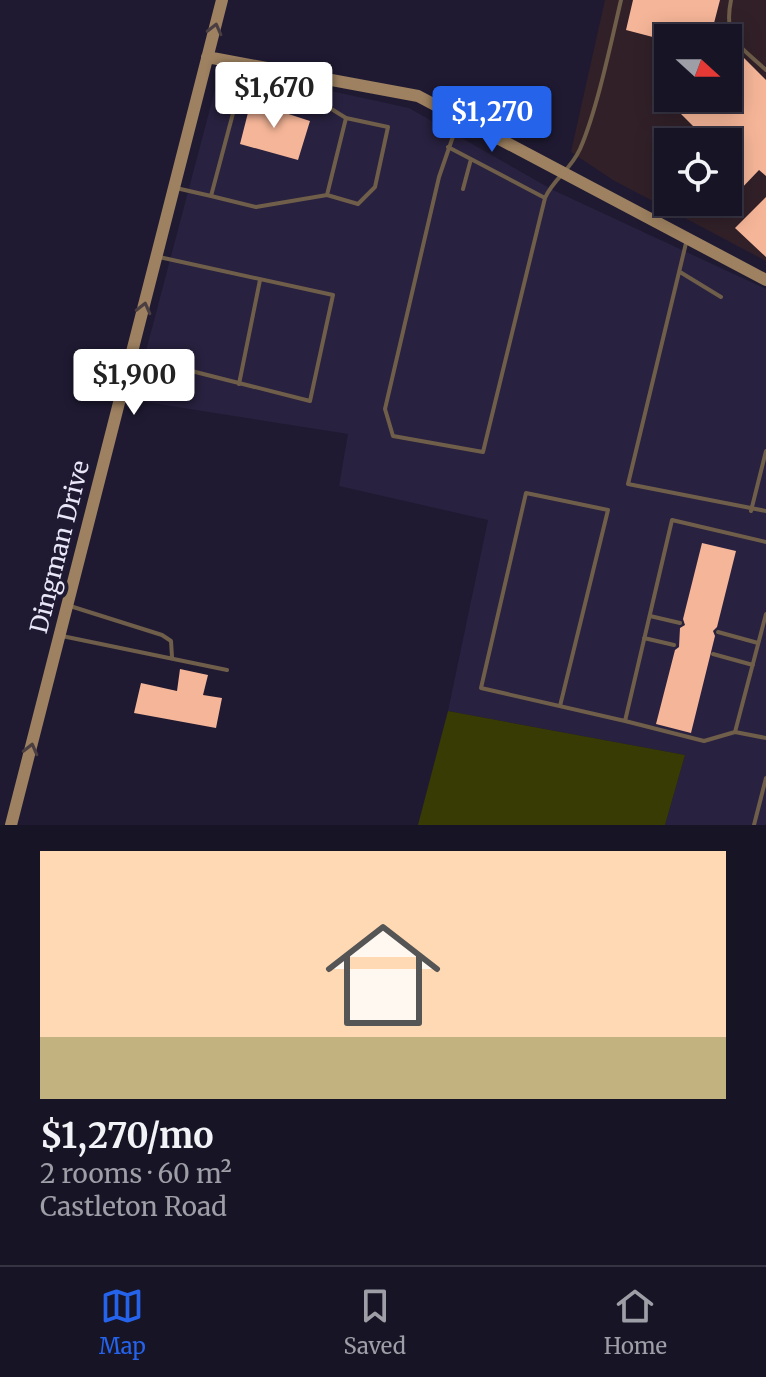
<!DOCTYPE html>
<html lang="en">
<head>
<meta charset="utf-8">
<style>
  body { margin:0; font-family:Merriweather,serif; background:#201d2e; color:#f1f3f6; height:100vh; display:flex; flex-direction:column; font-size:30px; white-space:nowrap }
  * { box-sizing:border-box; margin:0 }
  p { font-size:26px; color:#9e9ea7 }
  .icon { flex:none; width:44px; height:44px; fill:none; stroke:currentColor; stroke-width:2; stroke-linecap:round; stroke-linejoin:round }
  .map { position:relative; height:825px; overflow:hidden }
  .panel { display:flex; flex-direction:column; background:#171426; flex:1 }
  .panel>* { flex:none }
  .needle { width:52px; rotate:111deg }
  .tools { position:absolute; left:654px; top:24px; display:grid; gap:16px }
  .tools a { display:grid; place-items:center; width:88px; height:88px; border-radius:0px; background:#171426; box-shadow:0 4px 20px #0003,0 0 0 2px #363343; font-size:40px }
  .price { position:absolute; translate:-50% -68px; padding:0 18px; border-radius:8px; background:#fff; color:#222; font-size:26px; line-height:52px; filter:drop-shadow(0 2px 4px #0008) }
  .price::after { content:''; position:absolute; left:50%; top:48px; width:24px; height:18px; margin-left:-12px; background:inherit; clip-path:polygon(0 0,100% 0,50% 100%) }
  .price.selected { background:#2563eb; color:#fff }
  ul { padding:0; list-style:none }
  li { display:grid; align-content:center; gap:16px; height:424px; padding:0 40px }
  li+li { border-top:2px solid #363343 }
  li span { display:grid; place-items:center; height:248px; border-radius:0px; color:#555 }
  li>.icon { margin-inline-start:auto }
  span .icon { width:144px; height:144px; fill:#fffc; stroke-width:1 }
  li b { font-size:34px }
  .menu { display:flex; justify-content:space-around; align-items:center; height:112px; border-top:2px solid #363343; background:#171426; font-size:22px; color:#9e9ea7 }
  .menu a { display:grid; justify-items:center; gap:4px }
  .menu .selected { color:#2563eb }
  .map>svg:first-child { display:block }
  .commercial { fill:#312028; fill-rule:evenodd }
  .built { fill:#28213f }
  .green { fill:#383b04 }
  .building { fill:#f5b598 }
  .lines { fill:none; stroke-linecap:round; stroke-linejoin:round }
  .lane { stroke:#6f5e49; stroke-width:4 }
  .secondary { stroke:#9d8160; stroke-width:12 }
  .oneway { stroke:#4b3e42 }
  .labels { text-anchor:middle; stroke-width:8; stroke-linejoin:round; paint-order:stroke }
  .street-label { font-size:24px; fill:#e8e6f7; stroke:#1f1a32 }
</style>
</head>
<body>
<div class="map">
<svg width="766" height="825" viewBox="0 0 766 825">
  <rect width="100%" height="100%" fill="#1f1a32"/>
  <path class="commercial" d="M605,0H766V261L613,180L571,152ZM668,38H728V98H668ZM668,142H728V202H668Z"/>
  <path class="built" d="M221,67L409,108L553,190L766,289V825H665L685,755L448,711L488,520L339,486L348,434L133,400Z"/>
  <path class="green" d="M448,711L685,755L665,825H418Z"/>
  <path class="building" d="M633,0H720L713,27L724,38L668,41L626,30Z
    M728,42L766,80V176L759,170L739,191L728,180V142H691L700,133L678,111L689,98H728Z
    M252,97L269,100L267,107L310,121L298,160L240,144Z
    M766,197V257L735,228Z
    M702,543L736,551L717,627L713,631L715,636L691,733L656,724L675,650L679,647L680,628L685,625L683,619Z
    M180,669L208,675L203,695L222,698L216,728L134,713L141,683L177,691Z"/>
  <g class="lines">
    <path class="lane" d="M731,0C723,39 739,45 766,70
      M325,105L331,81
      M459,119L439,177L385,409L393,436L483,452L545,198C554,178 570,171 580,149C597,110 611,43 621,0
      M448,147L545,198
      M176,188L211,196L240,87L325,105L346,118
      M463,189L471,159
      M211,196L256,207L327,195L346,118L388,127L375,187L358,204L327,195
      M687,239L628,484L766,511
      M159,257L333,295L310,401L164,364
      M680,272L721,297
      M239,384L260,280
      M751,511L766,451
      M766,542L672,520L625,721L704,741L735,732L766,614
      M70,606L162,635L171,641L172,657
      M650,616L680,623
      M718,632L758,643
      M62,636L227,670
      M644,638L674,645
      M713,654L753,665
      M560,706L608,510L526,493L481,688L625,721
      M735,732L766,738
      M754,825L766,778"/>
    <path class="secondary" d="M207,57L418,96L766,280
      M11,825L222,0"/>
  </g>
  <defs><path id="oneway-chevron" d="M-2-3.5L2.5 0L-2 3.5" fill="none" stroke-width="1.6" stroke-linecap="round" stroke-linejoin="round" transform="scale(2)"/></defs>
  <g class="oneway">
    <use href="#oneway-chevron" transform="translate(215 29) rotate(-76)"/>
    <use href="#oneway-chevron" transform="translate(144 308) rotate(-76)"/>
    <use href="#oneway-chevron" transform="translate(31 749) rotate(-76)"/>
  </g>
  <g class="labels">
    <g class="street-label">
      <text transform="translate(60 547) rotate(-76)" y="8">Dingman Drive</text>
    </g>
  </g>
</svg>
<div class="tools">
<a><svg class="needle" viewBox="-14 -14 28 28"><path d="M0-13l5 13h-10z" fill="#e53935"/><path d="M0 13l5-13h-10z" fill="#9e9ea7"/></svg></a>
<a><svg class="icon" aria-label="locate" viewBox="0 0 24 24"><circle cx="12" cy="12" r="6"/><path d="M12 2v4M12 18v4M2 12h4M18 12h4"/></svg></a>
</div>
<b class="price" style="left:274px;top:130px">$1,670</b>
<b class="price selected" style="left:492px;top:154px">$1,270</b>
<b class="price" style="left:134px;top:417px">$1,900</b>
</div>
<section class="panel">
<ul>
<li><span style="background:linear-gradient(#ffd9b3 75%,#c2b280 0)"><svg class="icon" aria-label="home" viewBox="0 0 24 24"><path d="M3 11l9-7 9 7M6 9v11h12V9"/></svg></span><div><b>$1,270/mo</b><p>2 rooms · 60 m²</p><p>Castleton Road</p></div></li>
</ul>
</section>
<nav class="menu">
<a class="selected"><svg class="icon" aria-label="map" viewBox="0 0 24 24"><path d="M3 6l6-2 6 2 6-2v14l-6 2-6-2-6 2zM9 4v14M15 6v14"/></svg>Map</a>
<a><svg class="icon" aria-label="saved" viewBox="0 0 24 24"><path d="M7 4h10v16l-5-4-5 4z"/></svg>Saved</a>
<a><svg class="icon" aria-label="home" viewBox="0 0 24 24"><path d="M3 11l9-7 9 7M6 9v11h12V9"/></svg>Home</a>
</nav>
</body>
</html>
